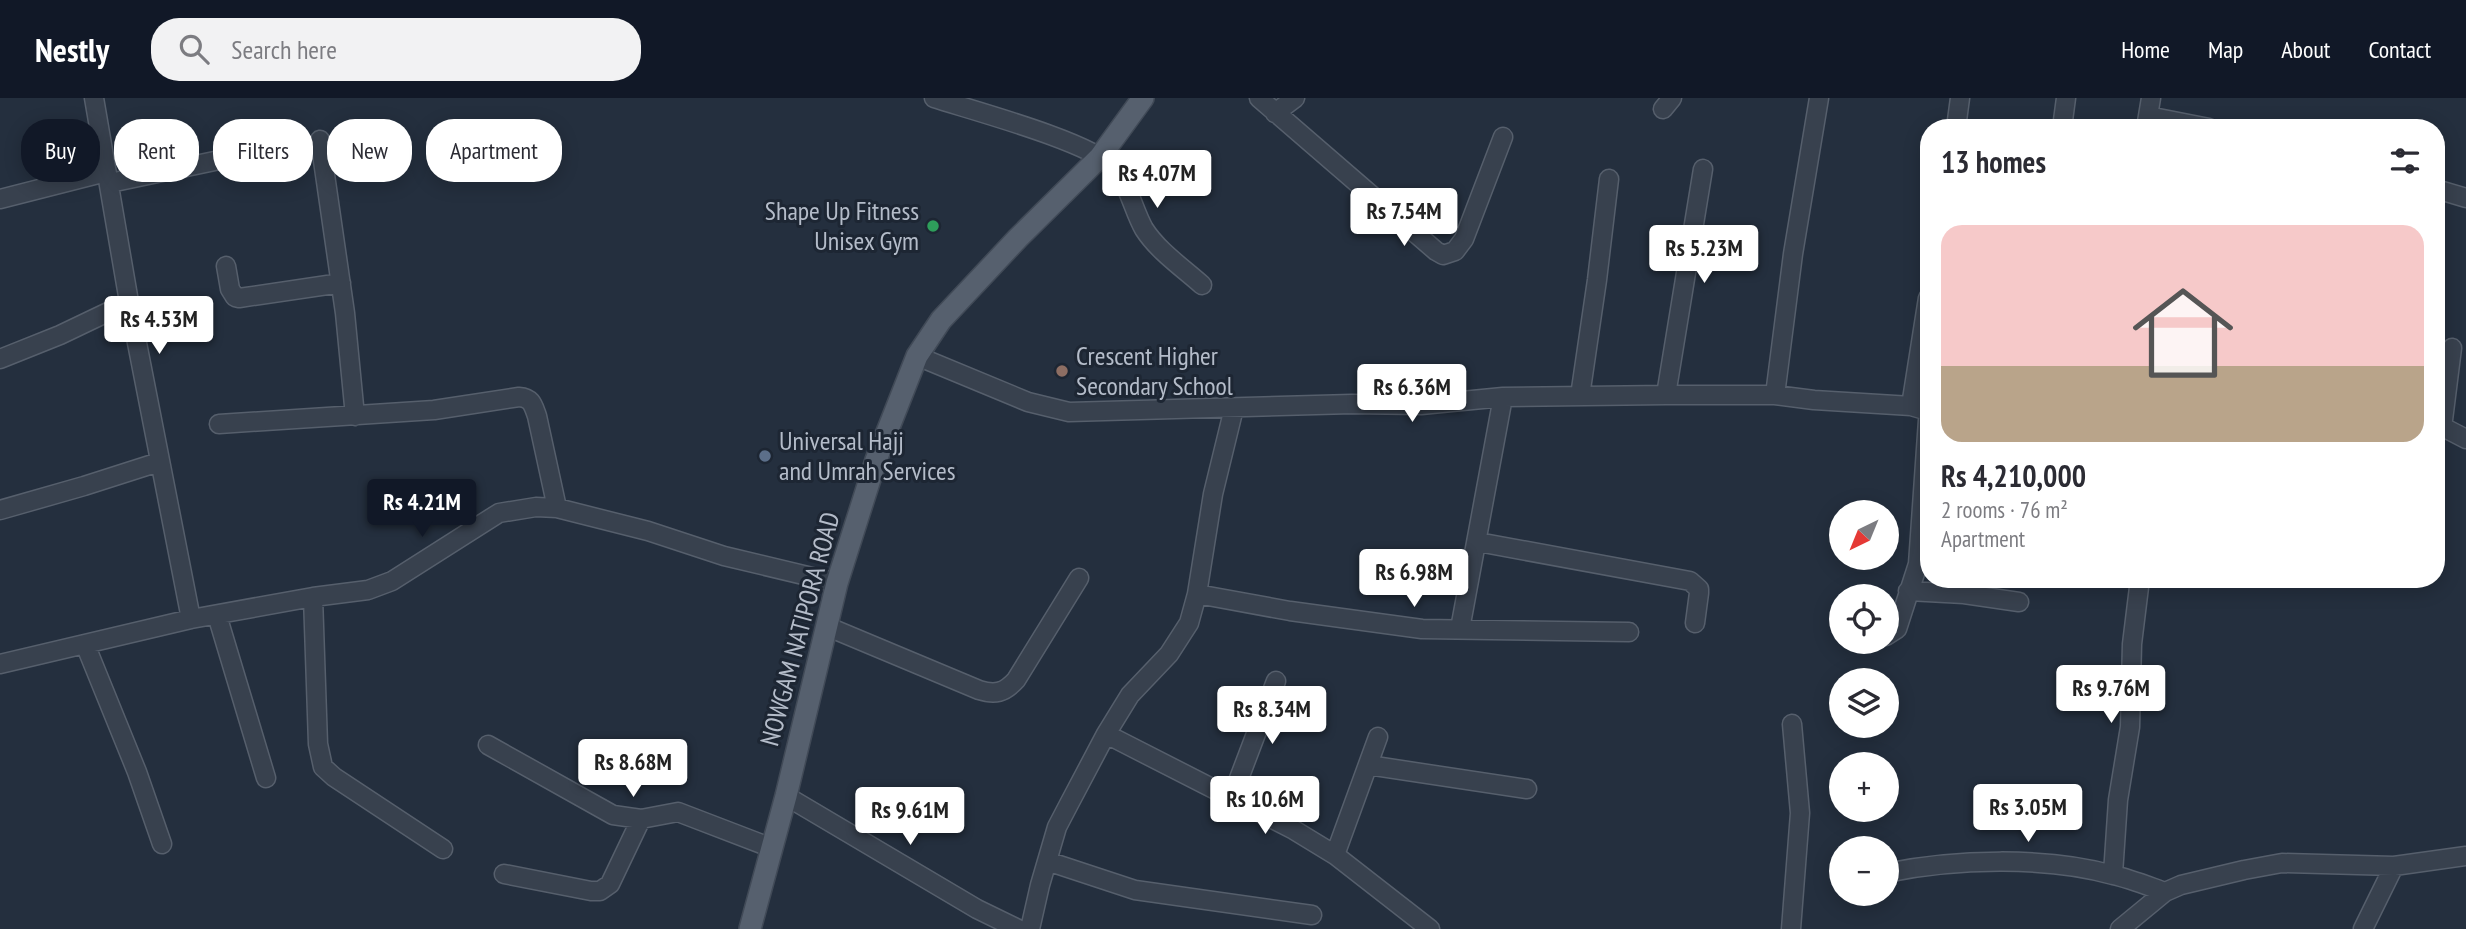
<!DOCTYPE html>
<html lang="en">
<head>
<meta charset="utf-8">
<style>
  body { margin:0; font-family:"PT Sans Narrow",sans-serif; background:#f2f2f3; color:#2b2b33; height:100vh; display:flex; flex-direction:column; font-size:26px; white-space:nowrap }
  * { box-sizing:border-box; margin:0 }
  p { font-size:23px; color:#7c7c81 }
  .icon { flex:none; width:38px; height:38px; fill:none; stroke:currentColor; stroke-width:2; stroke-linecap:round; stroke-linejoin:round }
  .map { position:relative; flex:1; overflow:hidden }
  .side { position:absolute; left:1920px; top:21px; width:525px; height:469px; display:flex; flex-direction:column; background:#fff; border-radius:28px; box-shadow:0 4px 18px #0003 }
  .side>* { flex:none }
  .guide { position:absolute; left:21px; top:21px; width:665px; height:63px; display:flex; gap:14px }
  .needle { width:46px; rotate:223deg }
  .fabs { position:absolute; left:1829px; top:402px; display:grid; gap:14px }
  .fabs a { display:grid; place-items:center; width:70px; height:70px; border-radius:50%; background:#fff; box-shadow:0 4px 18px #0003; font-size:35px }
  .price { position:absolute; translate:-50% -60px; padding:0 16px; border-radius:7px; background:#fff; color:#222; font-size:23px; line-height:46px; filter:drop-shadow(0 2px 4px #0008) }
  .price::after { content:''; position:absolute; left:50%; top:42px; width:21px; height:16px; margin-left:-10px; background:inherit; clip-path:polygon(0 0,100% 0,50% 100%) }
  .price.active { background:#111827; color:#fff }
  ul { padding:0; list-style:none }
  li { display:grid; align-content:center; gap:14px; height:371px; padding:0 21px }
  li span { display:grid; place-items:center; height:217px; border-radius:21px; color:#555 }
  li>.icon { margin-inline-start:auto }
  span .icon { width:126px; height:126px; fill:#fffc; stroke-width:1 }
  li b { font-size:30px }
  h2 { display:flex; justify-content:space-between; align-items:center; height:84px; padding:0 21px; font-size:30px }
  .tag { padding:0 24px; border-radius:28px; background:#fff; box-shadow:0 4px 18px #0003; font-size:24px; line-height:63px }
  .tag.active { background:#111827; color:#fff }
  header { display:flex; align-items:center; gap:42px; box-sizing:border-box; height:98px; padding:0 35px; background:#111827; color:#fff }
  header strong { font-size:33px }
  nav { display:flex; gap:38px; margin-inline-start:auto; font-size:24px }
  .search { width:490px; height:63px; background:#f2f2f3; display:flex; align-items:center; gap:18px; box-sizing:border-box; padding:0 24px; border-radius:28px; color:#7c7c81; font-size:26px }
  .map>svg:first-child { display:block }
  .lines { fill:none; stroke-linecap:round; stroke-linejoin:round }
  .minor-casing { stroke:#565f6c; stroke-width:21 }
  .major-casing { stroke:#414a57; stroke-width:24 }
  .minor { stroke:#38414e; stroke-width:18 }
  .major { stroke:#56606e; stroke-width:21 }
  .leisure-dot { fill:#2e9e5b; stroke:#1d2633; stroke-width:2.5 }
  .education-dot { fill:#8d6e63; stroke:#1d2633; stroke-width:2.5 }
  .service-dot { fill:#5c6f8a; stroke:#1d2633; stroke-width:2.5 }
  .labels { text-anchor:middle; stroke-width:6; stroke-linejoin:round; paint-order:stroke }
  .poi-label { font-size:26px; fill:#b4bcc9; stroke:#1d2633; text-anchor:start }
  .street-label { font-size:26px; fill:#b4bcc9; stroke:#1d2633 }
</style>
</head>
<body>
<header>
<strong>Nestly</strong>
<div class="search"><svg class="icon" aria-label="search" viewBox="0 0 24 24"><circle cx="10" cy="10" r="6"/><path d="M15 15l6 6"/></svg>Search here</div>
<nav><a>Home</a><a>Map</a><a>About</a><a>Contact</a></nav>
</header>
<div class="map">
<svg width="2466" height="831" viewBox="0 0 2466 831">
  <rect width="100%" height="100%" fill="#242f3e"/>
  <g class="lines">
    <defs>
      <path id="minor" d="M94,0L129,204L191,521
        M934,0C971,12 1091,44 1113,69C1129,86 1133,112 1144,131C1158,153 1183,170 1202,187
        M1259,0L1436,153L1443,157L1455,153L1464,141L1503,39
        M1663,11L1672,0
        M1275,15L1295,0
        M2148,18L2209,30
        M1956,30L1960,0
        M2062,30L2066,0
        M2146,30L2151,0
        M320,42L345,215L355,318
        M110,85L248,56
        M2436,91L2466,100
        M0,101L106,74
        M226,168L230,191L235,199L239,200L341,185
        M917,258L1028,304L1069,314L1352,306L1421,307L1503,299L1666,297H1775L1814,302L1911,308L1928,313
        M0,261L60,237L129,204
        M1666,297L1703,71
        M1775,297L1793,156L1819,0
        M1580,298L1597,182L1609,81
        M1911,308L1928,200
        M219,326L434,312L519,299C532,300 533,307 537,318L557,410
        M2439,327L2466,341
        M2436,328L2443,322L2452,250
        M0,412L84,388L159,364
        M1478,444L1690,483L1699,491V495L1695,525
        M1908,493L1964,496L2019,504
        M1197,496L1290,513L1422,531L1629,534
        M313,499L318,646L323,669L334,679L443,751
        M217,517L266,680
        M826,528L979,592C995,597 1004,595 1016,582L1079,480
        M1460,531L1503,299
        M1886,538L1897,531L1918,466L1928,322
        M85,546L137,674L162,746
        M0,566L191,521L313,499L368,492L392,483L499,415L536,409L557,410L648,433L724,458L837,485
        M1106,636L1294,732L1335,757L1430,831
        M488,647L613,717L641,721L678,714L772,750
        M1368,667L1527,691
        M786,698L977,811L1018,831
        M1232,699L1276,583
        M1335,757L1378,639
        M1047,763L1135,792L1312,817
        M1886,775C1953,761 2047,758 2113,777C2131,781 2148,788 2165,794
        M504,776L591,793H600L610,786L641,721
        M2113,776L2118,702L2130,629L2132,546L2140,481
        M1030,831L1040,787L1057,729L1069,706L1106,636L1130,597L1169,556L1189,525L1197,496L1213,396L1234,310
        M1791,831L1800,715L1792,626
        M2120,831L2165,794L2181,787L2244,772L2282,765L2394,768L2466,758
        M2363,831L2394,768"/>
      <path id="major" d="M750,831L786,698L837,485L876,362L917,258L941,222L1018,140L1100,59L1143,0"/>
    </defs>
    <use href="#minor" class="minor-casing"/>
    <use href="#major" class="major-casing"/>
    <use href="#minor" class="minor"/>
    <use href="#major" class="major"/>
  </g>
  <circle class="leisure-dot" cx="933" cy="128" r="7"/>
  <circle class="education-dot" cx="1062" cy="273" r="7"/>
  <circle class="service-dot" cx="765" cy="358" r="7"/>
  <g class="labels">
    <g class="poi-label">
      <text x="919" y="122" text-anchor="end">Shape Up Fitness<tspan x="919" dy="30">Unisex Gym</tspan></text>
      <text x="1076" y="267">Crescent Higher<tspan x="1076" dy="30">Secondary School</tspan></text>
      <text x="779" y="352">Universal Hajj<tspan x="779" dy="30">and Umrah Services</tspan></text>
    </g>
    <g class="street-label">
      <text transform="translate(800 531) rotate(-75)" y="9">NOWGAM NATIPORA ROAD</text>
    </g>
  </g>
</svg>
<div class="fabs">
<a><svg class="needle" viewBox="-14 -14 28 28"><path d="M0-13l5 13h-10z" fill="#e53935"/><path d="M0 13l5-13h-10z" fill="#7c7c81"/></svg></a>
<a><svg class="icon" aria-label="locate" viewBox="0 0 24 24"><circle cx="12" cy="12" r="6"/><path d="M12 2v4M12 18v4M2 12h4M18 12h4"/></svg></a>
<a><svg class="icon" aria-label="layers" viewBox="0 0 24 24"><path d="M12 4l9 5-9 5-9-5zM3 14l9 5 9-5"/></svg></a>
<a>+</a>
<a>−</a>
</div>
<b class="price" style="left:1157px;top:112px">Rs 4.07M</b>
<b class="price" style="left:1404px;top:150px">Rs 7.54M</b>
<b class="price" style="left:1704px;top:187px">Rs 5.23M</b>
<b class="price" style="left:159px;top:258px">Rs 4.53M</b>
<b class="price" style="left:1412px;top:326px">Rs 6.36M</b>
<b class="price active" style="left:422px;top:441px">Rs 4.21M</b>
<b class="price" style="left:1414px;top:511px">Rs 6.98M</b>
<b class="price" style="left:2111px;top:627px">Rs 9.76M</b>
<b class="price" style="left:1272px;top:648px">Rs 8.34M</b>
<b class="price" style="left:633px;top:701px">Rs 8.68M</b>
<b class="price" style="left:1265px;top:738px">Rs 10.6M</b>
<b class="price" style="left:2028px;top:746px">Rs 3.05M</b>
<b class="price" style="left:910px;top:749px">Rs 9.61M</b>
<div class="guide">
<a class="tag active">Buy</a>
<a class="tag">Rent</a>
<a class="tag">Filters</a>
<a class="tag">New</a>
<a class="tag">Apartment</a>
</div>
<section class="side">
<h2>13 homes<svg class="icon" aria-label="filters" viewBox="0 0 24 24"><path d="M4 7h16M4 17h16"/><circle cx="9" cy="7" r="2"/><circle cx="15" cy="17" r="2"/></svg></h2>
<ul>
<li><span style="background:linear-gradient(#f6c9c9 65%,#b9a48a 0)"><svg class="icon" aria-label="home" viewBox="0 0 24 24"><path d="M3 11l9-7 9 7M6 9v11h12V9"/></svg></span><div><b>Rs 4,210,000</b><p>2 rooms · 76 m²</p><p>Apartment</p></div></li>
</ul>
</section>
</div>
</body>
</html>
